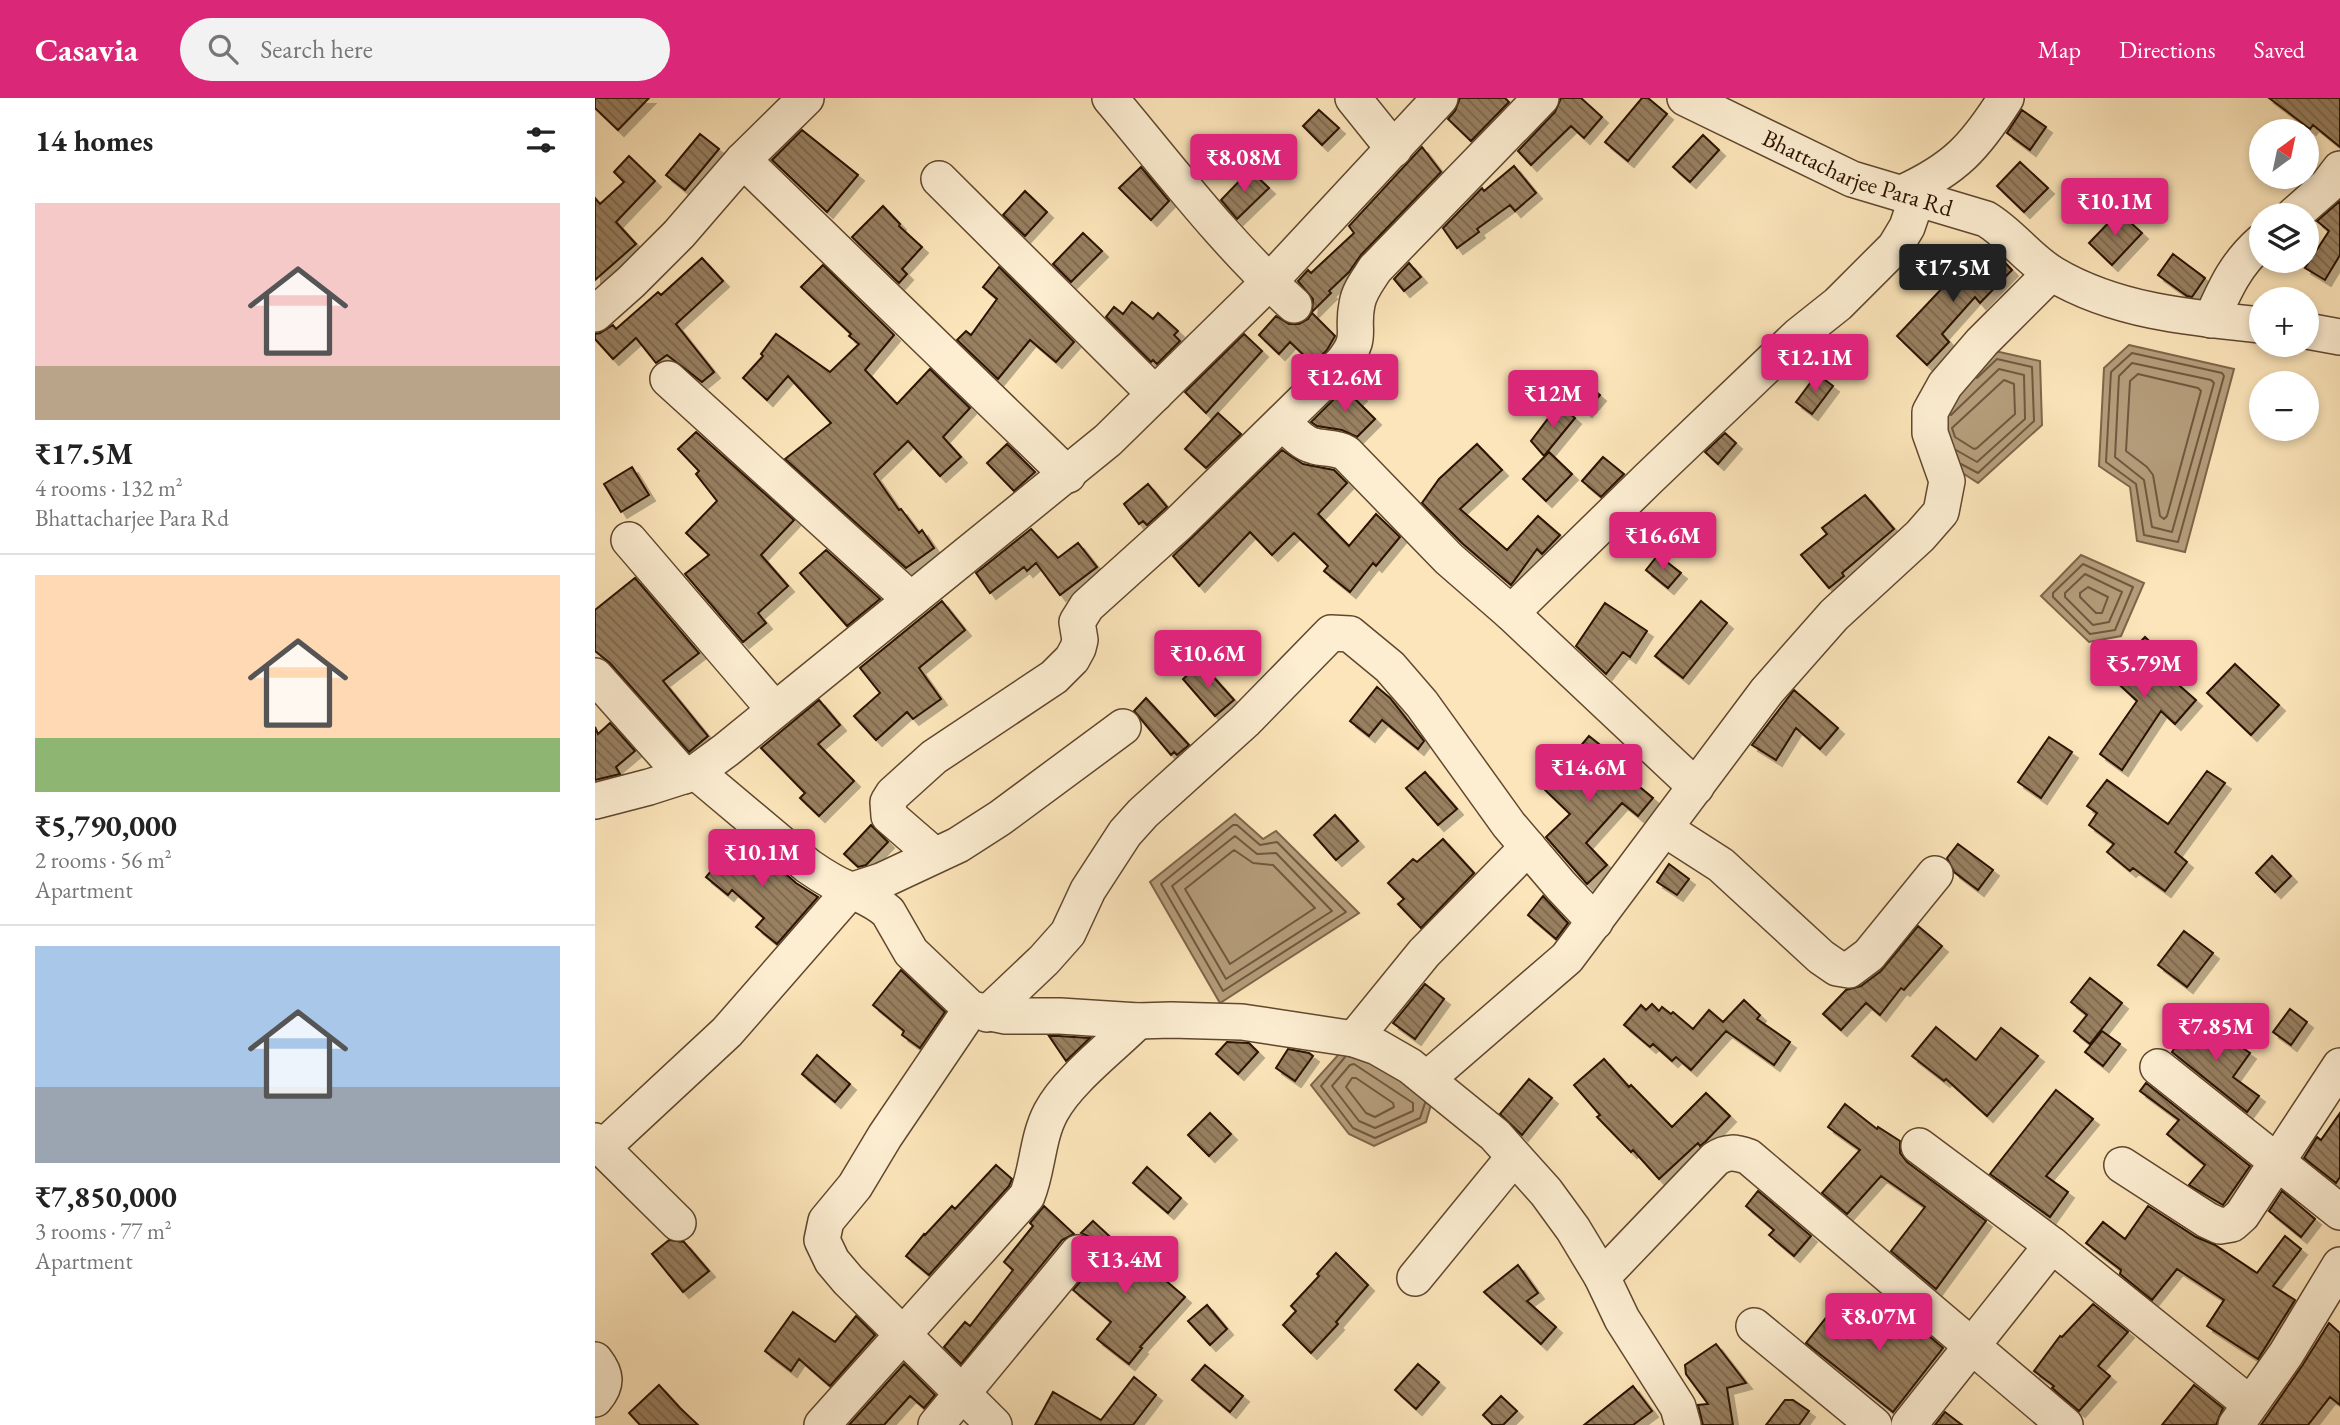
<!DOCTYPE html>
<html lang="en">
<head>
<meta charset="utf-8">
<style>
  body { margin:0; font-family:"EB Garamond",serif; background:#f2f2f2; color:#222; height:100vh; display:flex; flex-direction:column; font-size:26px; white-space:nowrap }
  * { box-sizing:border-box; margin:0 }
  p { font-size:23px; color:#767676 }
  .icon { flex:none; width:38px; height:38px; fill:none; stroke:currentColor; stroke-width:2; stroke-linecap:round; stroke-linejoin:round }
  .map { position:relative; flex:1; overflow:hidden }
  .panel { display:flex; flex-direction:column; background:#fff; width:595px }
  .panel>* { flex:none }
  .needle { width:46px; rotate:33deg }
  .tools { position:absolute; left:1654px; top:21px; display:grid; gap:14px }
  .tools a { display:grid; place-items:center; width:70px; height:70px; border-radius:50%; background:#fff; box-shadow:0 4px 10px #0003; font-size:35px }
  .price { position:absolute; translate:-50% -60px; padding:0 16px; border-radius:7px; background:#db2777; color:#fff; font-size:23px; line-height:46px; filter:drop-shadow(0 2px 4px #0008) }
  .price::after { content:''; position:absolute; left:50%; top:42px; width:21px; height:16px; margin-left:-10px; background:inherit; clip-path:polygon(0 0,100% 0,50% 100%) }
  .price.active { background:#222; color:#fff }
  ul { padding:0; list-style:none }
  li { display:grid; align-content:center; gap:14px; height:371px; padding:0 35px }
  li+li { border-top:2px solid #e0e0e0 }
  li span { display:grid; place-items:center; height:217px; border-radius:0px; color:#555 }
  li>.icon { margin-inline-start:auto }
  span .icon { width:126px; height:126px; fill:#fffc; stroke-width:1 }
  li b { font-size:30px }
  h2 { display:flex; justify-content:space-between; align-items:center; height:84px; padding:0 35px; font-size:30px }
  header { display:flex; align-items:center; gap:42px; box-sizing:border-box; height:98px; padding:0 35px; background:#db2777; color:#fff }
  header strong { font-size:33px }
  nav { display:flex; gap:38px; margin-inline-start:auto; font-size:24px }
  .search { width:490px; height:63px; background:#f2f2f2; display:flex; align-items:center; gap:18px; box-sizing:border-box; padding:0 24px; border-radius:38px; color:#767676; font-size:26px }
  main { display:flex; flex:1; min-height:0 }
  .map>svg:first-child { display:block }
  .water { fill:#b59d7b; stroke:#7e654a; stroke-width:2 }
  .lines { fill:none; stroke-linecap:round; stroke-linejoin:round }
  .shore { stroke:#70583e; stroke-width:2 }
  .building { fill:url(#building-back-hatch); stroke:#2c1200; stroke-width:2; filter:url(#shadow) }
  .minor-casing { stroke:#60472e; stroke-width:38 }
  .minor { stroke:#fdeed2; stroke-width:35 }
  .labels { text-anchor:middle; stroke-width:6; stroke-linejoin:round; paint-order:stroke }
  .street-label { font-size:24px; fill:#2c1200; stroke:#fdeed2 }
</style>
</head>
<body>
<header>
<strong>Casavia</strong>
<div class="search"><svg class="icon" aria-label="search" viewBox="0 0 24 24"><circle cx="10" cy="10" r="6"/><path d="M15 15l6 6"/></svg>Search here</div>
<nav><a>Map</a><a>Directions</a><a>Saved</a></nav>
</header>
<main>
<section class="panel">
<h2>14 homes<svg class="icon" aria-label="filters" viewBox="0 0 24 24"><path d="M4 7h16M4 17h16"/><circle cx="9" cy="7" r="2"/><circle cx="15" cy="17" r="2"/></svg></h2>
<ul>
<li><span style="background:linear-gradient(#f6c9c9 75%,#b9a48a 0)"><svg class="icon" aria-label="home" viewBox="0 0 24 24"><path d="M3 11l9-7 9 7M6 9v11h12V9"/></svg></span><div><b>₹17.5M</b><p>4 rooms · 132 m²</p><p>Bhattacharjee Para Rd</p></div></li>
<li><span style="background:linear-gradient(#ffd9b3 75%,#8fb573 0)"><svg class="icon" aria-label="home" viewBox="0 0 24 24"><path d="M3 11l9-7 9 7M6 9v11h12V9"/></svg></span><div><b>₹5,790,000</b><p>2 rooms · 56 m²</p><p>Apartment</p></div></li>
<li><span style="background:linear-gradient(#a9c7e8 65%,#9aa5b1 0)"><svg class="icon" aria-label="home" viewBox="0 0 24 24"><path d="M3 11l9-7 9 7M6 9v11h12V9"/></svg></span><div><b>₹7,850,000</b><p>3 rooms · 77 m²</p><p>Apartment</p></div></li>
</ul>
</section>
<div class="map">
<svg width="1745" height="1327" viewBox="0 0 1745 1327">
  <defs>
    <pattern id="building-back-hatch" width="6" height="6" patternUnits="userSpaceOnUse" patternTransform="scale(1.75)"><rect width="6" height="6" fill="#988061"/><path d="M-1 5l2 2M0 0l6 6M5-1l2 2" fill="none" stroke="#7c674e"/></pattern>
    <filter id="shadow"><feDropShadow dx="6" dy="6" stdDeviation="0" flood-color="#0004"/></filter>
  </defs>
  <rect width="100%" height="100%" fill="#fce5ba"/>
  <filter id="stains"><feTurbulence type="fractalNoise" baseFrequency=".00286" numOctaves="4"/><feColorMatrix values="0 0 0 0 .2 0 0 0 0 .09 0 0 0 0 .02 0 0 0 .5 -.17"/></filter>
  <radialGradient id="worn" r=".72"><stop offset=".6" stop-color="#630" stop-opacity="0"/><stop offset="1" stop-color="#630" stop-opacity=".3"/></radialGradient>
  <path class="water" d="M1534,247L1639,271L1590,454L1542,443L1535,389L1504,368L1509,270Z
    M1400,253L1445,263L1447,327L1383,385L1340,357L1324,325Z
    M1486,457L1549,485L1526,538L1494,544L1446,498Z
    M640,716L668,741L681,733L764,815L625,905L555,784Z
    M755,944L838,1000L831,1024L779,1048L754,1036L716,987Z"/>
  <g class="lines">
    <path class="shore" d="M1537,255L1627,275L1629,278L1583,444L1549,437L1541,386L1511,364L1516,274Z
      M1537,265L1616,282L1619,285L1577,434L1557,429L1549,382L1520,359L1524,278Z
      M1543,276L1603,290L1606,293L1572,418L1569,421L1565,418L1558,377L1552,369L1531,353L1535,283Z
      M1409,282L1419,286L1420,316L1382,350L1379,351L1360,339L1357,330Z
      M1356,317L1404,271L1429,277L1430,321L1382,364L1361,352
      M1366,366L1383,375L1439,323L1437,269L1402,261L1382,280
      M1488,466L1538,489L1520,532L1495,536L1458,499V495Z
      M1490,476L1527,494L1514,524L1498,527L1470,499V495Z
      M1493,489L1513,499L1507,515H1501L1485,499V495Z
      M638,727H642L665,747L682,744L751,814L628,893L566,786Z
      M640,738L662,756L681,755L737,813L631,881L577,788Z
      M639,752L658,765L678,767L720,810L635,866L590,791Z
      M750,959L726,988L758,1030L780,1040L825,1020L830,1005
      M759,966L818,1005V1013L780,1030L764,1023L737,988L755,967Z
      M757,980H761L798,1005L799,1009L780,1019L771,1015L751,989Z"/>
  </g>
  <path class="building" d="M0,0H54L23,32L0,10Z
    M865,0H910L914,4L876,43L853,21L860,13Z
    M966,0H986L1007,19L989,40L976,28L936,67L923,53L960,14Z
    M1047,0H1053L1072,16L1033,63L1010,44Z
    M1674,0H1745V49L1718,27L1715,31Z
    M724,12L744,30L727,47L708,28Z
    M1427,12L1451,29L1435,52L1412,35Z
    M207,32L263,77L232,114L177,62Z
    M105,36L124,51L90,92L71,77Z
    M1108,37L1124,52L1095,84L1078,69Z
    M827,49L846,74L766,157L754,174L734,193L736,195L717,214L718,201L703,183L713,172L716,175L759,135L754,128Z
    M34,58L60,83L21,124L41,146L0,182V100L5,106L29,84L19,74Z
    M1425,64L1453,90L1429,114L1402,88Z
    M919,68L941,95L920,113L915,107L882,131L884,134L862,150L848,130L887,90L889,93Z
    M546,69L574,103L556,122L524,90Z
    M655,72L674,90L642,121L626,102Z
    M430,93L452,114L430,138L408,117Z
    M1745,103V157L1730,182L1710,170L1734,133L1722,123Z
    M288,108L305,126L304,128L327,149L307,171L312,176L304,185L257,139Z
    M1524,114L1547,135L1517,167L1494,145Z
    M488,135L507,153L476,184L458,166Z
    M1393,147L1417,172L1385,205L1380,199L1347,236L1354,244L1332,267L1302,238L1353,184L1354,186Z
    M1578,156L1610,180L1597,199L1592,198L1563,177Z
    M107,160L128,183L81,226L119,274L107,284L72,257L61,265L41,240L18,261L0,241V236L5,235L18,227L21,231L63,194L66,197Z
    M814,165L826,179L809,193L799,181Z
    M228,167L299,237L270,272L302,306L335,271L375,310L348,339L366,359L345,378L313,343L279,376L304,412L306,411L324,435L327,432L339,450L311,470L190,361L236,325L193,278L172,302L148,280L168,258L166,256L181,236L235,274L264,246L254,238L256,236L206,189Z
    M404,169L479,244L461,264L435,242L403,281L362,242L371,233L376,237L402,201L388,189Z
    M537,204L558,221L563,215L583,233L579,237L585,243L562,266L558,262L556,264L511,219L519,209L528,216Z
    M717,215L740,238L732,252L718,266L695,244L684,256L664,237L681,218L694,226H704L713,221Z
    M649,236L667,253L611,315L590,294Z
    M1222,276L1238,288L1217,316L1201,304Z
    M987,282L1005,297L991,313L973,298Z
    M753,287L766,297L761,302L780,321L762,339L747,332L722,328L716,324Z
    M964,306L980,320L949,358L936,343Z
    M623,315L646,336L611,370L590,351Z
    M101,334L199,422L166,457L193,488L163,515L171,525L148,544L90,476L114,457L91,435L122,403L101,376L104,373L83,351Z
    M1130,335L1141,345L1123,366L1110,354Z
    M412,346L440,374L419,393L392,365Z
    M882,346L907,372L865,411L912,452L943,418L965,437L947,456L942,451L916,487L868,446L827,405L844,381Z
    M687,352L708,366L739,372L752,385L723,416L754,448L781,416L805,439L781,468L778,465L755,494L729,473L733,468L699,435L677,457L655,434L604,488L578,458Z
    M954,354L977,376L951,403L928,381Z
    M1008,359L1029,376L1006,399L987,383Z
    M37,369L54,397L26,414L9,386Z
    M553,386L572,409L552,427L548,423L544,426L529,406Z
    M1270,397L1299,431L1247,475L1249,478L1234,490L1206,457L1232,436L1227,430Z
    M436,431L463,460L483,445L502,469L465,497L441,465L432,473L429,469L395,495L381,475Z
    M231,452L285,501L252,528L205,475Z
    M1063,457L1086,475L1073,490L1051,472Z
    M40,480L104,555L68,583L113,638L94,654L15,565L0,553V512Z
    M347,503L370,532L324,570L346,601L318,621L312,614L281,642L259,618L285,595L265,570Z
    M1106,503L1132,525L1088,580L1060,558Z
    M1010,505L1052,533L1035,559L1028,554L1011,576L981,548Z
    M1550,539L1570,558L1562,568L1601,602L1580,626L1566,613L1527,672L1505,656L1542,603L1514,577Z
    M606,565L639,602L620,618L588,581Z
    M1640,566L1684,607L1656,637L1612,595Z
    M782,589L795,600L829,643L823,651L787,622L774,638L755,623Z
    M1199,592L1243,630L1225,651L1201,630L1181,662L1157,647Z
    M551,600L594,647L582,657L579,654L576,657L539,613Z
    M224,602L245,627L223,646L259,683L224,718L205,700L210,695L166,650Z
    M15,625L40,653L21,669L25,676L0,682V629L3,636Z
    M994,638L1014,654L1011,658L1031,674L1029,676L1058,700L1043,718L1027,705L991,745L1012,767L992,786L951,739L975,716L945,687L966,667L968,669Z
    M1454,639L1477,654L1446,700L1423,684Z
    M1612,673L1630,685L1580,754L1592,764L1570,793L1538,770L1535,773L1512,754L1519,746L1494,727L1502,715L1492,708L1512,682L1573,726Z
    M830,674L862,711L843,727L811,690Z
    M740,717L763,743L741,762L719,737Z
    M276,727L293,744L271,767L263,769L249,756Z
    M144,739L173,764L175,762L201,785L223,799L182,846L161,829L169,820L137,792L133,797L111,779Z
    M848,741L879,775L826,830L803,806L809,801L793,785L818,761L822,764Z
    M1363,746L1398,772L1383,792L1359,774L1352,760Z
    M1677,758L1696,778L1680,794L1661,775Z
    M1074,766L1094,781L1082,797L1062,784Z
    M948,798L973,825L961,841L933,817Z
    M1323,828L1347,848L1309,892L1306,890L1285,917L1271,905L1246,932L1228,916L1251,892L1266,888L1286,873Z
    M1589,833L1618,855L1592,889L1563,867Z
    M306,872L350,914L325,950L307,937L309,933L278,907Z
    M1495,880L1527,905L1495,946L1479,933L1492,917L1476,904Z
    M830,886L849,901L820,941L798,925Z
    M1149,902L1165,917L1162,921L1195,944L1179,967L1131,933L1096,972L1081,959L1077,963L1058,946L1055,949L1029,927L1046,907L1051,912L1057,906L1064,913L1067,909L1076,916L1078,914L1098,931L1114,912L1128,924Z
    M1695,911L1712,924L1696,947L1678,934Z
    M1598,923L1627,943L1630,938L1655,955L1638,979L1664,998L1652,1014L1577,954Z
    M1341,929L1381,962L1406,930L1443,958L1392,1018L1351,981L1349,983L1317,958Z
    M1507,933L1525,946L1508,968L1490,954Z
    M454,938H464L495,940L471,963Z
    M632,944L654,945L663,954L643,976L621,956Z
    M693,951L714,955L718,958L700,983L681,970Z
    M222,957L255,986L240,1004L207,976Z
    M1009,961L1034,989L1036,987L1077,1029L1111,995L1135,1018L1110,1044L1105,1048L1103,1045L1064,1081L1038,1052L1036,1054L1002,1019L1005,1017L979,987Z
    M934,981L957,1000L927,1037L905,1016Z
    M1551,985L1655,1068L1628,1107L1594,1087L1610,1067L1572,1036L1584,1022L1545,993Z
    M1461,992L1498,1021L1451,1078L1473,1094L1455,1119L1395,1076Z
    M1250,1006L1282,1031L1283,1029L1305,1043V1055L1312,1064L1391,1123L1341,1191L1296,1153L1330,1109L1286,1078L1252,1116L1227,1095L1265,1052L1233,1029Z
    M615,1015L636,1036L614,1058L593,1037Z
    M1745,1015V1079L1741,1085L1709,1060L1722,1039L1726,1042Z
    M401,1067L417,1081L414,1088L334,1177L311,1158L329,1136L330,1137L357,1108L360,1111Z
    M552,1069L586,1100L573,1115L538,1085Z
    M1163,1093L1216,1138L1199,1158L1174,1137L1179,1132L1151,1108Z
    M1687,1093L1720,1121L1706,1139L1674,1113Z
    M449,1108L479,1136L467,1142L366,1266L349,1249L370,1224L375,1228L418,1172L409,1164L438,1128L435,1125Z
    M1553,1108L1601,1139L1620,1147L1662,1175L1690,1138L1706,1151L1678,1188L1700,1202L1663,1261L1612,1228L1629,1202L1582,1171L1557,1202L1525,1176L1526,1172L1491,1145L1508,1124L1530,1141Z
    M498,1123L553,1174L556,1170L590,1199L545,1249L547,1250L534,1266L502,1241L516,1224L478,1192L499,1168L503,1159L502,1147L495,1139L486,1135Z
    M74,1142L89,1144L114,1173L88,1194L57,1156Z
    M741,1155L773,1187L741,1224L743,1226L716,1255L688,1227L701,1213L696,1208L724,1178L722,1176Z
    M923,1167L943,1195L932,1203L961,1229L946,1246L889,1194Z
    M1290,1200L1348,1250L1298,1314L1211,1245L1234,1216L1262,1237Z
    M1498,1206L1533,1234L1503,1268L1515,1278L1484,1313L1457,1290L1459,1288L1439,1273L1465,1238L1467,1239Z
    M612,1207L632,1231L615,1247L593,1223Z
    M198,1214L240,1244L261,1218L280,1237L235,1288L204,1261L196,1273L170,1253Z
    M1734,1225L1745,1235V1307L1735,1299L1713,1327H1666L1707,1268Z
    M1121,1246L1151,1285L1132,1290L1138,1327H1108L1103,1307L1113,1306L1091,1276L1090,1267Z
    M309,1266L340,1297L329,1310L315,1298L289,1327H254Z
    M823,1266L844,1284L821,1311L800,1292Z
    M610,1267L648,1298L635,1314L597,1282Z
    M539,1279L561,1297L538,1327H440L458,1294L506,1322Z
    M64,1287L85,1310L103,1327H45L34,1315Z
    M1599,1287L1628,1310L1621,1327H1567Z
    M1038,1288L1057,1313L1038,1327H989Z
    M906,1298L922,1313L908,1327H898L888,1317Z
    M1190,1302H1198L1214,1313L1204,1327H1171Z
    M1350,1314L1367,1327H1340Z"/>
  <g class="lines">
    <defs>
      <g id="minor">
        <path d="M515,0C574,70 630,145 699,207"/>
        <path d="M758,0L799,51"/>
        <path id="s1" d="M1090,0L1257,81L1391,121C1416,136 1433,161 1458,176C1520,213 1595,220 1666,227"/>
        <path d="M148,62L473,377"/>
        <path d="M344,81L560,296"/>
        <path d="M1307,95C1360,71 1380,49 1411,0"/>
        <path d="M1699,117L1732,88L1745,71"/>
        <path d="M0,216L36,184L84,136L148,62L211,0"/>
        <path d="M1616,222C1630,191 1640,167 1666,144"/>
        <path d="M1712,233L1745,239"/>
        <path d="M73,281L315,501"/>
        <path d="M688,324C697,333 706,345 719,348C730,351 740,349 751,355L854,461L916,515L1101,689"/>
        <path d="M34,442L179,611"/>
        <path d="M916,515L1053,381L1204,237L1243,206L1300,149L1312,129L1322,100"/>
        <path d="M0,578L89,678"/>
        <path d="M101,674L131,652L513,342L674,184L845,0"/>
        <path d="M0,703L54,689L101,674L213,768C226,777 238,785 253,791C267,798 280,802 293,814L316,854L376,911L411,918H465L543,923L576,922L647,924L759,941L782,949L815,968L900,1037L951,1094L978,1131L1007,1179L1027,1221L1083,1309L1088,1327"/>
        <path d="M1070,731L1126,767L1226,859L1242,870L1254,872L1274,857L1340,776"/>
        <path d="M339,757L294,718L293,704L298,696L339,659L459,579L477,561L483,550L485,542L482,524L492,508L583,426L747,265C769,238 756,235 762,206C764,193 773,182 780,171L946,0"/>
        <path d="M376,911L290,1038L260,1088L231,1123L227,1142L237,1163L253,1182L399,1327"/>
        <path d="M392,916L449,862L473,835L493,792L530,735L548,715L650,623L736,535L755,536L795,569L827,606L914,727L966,788L1000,824"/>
        <path d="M759,941L829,855L933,749"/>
        <path d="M1563,969L1745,1114"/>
        <path d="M832,981L972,860L1172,593L1239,517L1325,438L1346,414L1352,383L1335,335V314L1350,287L1387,244L1456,175"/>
        <path d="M0,1043L83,1125"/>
        <path d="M1324,1048L1457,1147L1655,1306"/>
        <path d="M6,1051L132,934L255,793L286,783L363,747L405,720L528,629"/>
        <path d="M1527,1067L1612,1122L1625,1128L1637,1126L1647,1117L1745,968"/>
        <path d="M1007,1179L1120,1061C1132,1053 1140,1054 1154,1059L1470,1327"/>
        <path d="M820,1180L919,1059"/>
        <path d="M1159,1228L1279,1327"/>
        <path d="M0,1262C11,1276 13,1286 0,1301"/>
        <path d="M227,1327L432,1098C443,1071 442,1040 456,1014C473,982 517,949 543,923"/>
        <path d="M341,1327L483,1155"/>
        <path d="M1314,1327L1457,1147"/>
        <path d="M1641,1327L1691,1256L1745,1167"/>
      </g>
    </defs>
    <use href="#minor" class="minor-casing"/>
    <use href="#minor" class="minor"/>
  </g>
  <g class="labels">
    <g class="street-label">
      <text dy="8" stroke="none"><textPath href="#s1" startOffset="189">Bhattacharjee Para Rd</textPath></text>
    </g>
  </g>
  <rect width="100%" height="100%" filter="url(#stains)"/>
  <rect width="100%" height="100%" fill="url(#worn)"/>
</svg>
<div class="tools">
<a><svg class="needle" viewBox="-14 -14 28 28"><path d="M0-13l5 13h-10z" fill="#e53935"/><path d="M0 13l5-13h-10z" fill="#767676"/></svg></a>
<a><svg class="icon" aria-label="layers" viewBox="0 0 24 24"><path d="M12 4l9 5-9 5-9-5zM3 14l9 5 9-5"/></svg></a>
<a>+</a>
<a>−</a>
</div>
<b class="price" style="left:649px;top:96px">₹8.08M</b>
<b class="price" style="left:1520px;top:140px">₹10.1M</b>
<b class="price active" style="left:1358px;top:206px">₹17.5M</b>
<b class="price" style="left:1220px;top:296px">₹12.1M</b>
<b class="price" style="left:750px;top:316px">₹12.6M</b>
<b class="price" style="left:958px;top:332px">₹12M</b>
<b class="price" style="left:1068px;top:474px">₹16.6M</b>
<b class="price" style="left:613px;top:592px">₹10.6M</b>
<b class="price" style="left:1549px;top:602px">₹5.79M</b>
<b class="price" style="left:994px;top:706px">₹14.6M</b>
<b class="price" style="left:167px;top:791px">₹10.1M</b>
<b class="price" style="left:1621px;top:965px">₹7.85M</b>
<b class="price" style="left:530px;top:1198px">₹13.4M</b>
<b class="price" style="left:1284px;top:1255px">₹8.07M</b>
</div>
</main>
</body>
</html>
